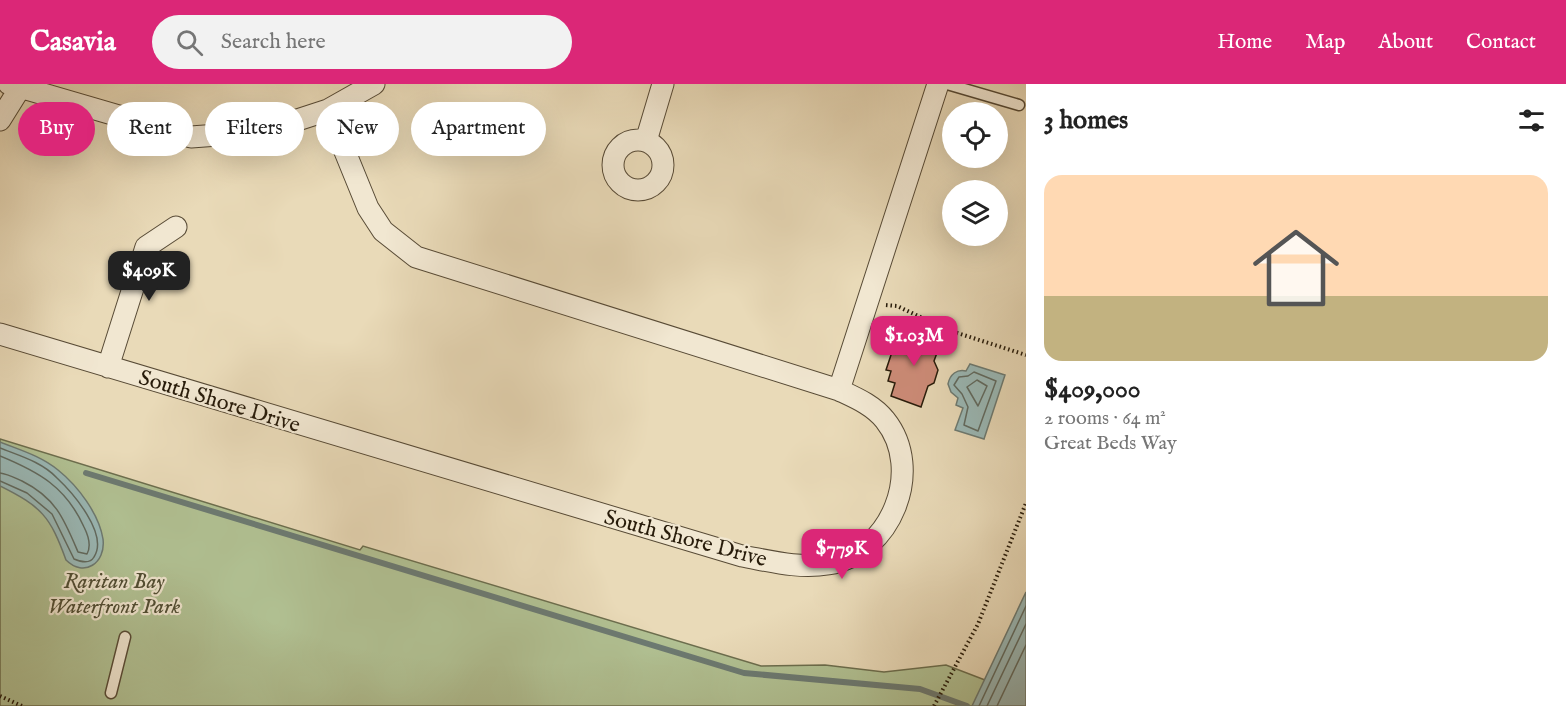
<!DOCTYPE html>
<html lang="en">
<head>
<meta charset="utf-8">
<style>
  body { margin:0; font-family:"IM FELL English",serif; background:#f2f2f2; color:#222; height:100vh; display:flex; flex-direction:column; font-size:22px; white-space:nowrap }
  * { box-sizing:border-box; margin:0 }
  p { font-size:20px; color:#767676 }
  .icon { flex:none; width:33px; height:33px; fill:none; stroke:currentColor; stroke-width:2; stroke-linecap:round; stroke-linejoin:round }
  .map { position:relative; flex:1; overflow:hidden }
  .sheet { display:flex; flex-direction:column; background:#fff; width:540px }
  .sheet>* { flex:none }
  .hud { position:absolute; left:18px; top:18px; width:570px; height:54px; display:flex; gap:12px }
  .buttons { position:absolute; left:942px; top:18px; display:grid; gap:12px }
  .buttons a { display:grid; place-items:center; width:66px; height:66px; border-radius:50%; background:#fff; box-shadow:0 6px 24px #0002; font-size:30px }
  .price { position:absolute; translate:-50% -51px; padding:0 14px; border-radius:12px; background:#db2777; color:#fff; font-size:20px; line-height:39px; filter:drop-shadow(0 2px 3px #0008) }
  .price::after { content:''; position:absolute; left:50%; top:36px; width:18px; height:14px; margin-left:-9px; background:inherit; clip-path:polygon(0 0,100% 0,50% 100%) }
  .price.active { background:#222; color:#fff }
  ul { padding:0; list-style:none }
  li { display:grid; align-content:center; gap:12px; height:318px; padding:0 18px }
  li span { display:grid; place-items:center; height:186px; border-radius:18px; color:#555 }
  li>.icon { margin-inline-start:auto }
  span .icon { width:108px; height:108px; fill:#fffc; stroke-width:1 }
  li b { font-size:26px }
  h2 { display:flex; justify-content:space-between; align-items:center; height:72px; padding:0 18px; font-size:26px }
  .tag { padding:0 21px; border-radius:27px; background:#fff; box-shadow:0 6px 24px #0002; font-size:21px; line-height:54px }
  .tag.active { background:#db2777; color:#fff }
  header { display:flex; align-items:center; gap:36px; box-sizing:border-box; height:84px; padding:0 30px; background:#db2777; color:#fff }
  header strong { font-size:28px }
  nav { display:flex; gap:33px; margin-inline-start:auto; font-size:21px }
  .search { width:420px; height:54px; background:#f2f2f2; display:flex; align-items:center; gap:15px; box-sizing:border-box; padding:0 21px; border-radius:33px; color:#767676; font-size:22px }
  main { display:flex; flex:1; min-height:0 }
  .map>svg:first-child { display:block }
  .green { fill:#b1c193; stroke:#6c6e4e; stroke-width:1.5 }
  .water { fill:#9ab9b7; stroke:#6c7a72; stroke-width:1.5 }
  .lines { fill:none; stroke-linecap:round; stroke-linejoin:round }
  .shore { stroke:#606a60; stroke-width:1.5 }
  .stream { stroke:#6c7a72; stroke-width:6 }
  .building { fill:#ce8c79; stroke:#271b0a; stroke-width:1.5 }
  .lane-casing { stroke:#584b36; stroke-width:13 }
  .street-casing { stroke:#584b36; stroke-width:23 }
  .path { stroke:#271b0a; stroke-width:4; stroke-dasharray:1.5 3; stroke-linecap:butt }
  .lane { stroke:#f1e7d1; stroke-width:10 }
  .street { stroke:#f1e7d1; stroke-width:21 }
  .labels { text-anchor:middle; stroke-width:4.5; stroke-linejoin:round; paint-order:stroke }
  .street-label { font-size:22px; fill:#271b0a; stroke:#f1e7d1 }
  .park-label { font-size:22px; font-style:italic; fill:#504d33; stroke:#f1e7d1 }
</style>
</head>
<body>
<header>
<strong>Casavia</strong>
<div class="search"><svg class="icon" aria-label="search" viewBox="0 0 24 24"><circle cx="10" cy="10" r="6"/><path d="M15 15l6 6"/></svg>Search here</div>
<nav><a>Home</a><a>Map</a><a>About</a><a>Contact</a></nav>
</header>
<main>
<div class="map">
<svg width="1026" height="622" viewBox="0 0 1026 622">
  <rect width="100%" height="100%" fill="#e9dab8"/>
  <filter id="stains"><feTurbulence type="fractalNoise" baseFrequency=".00333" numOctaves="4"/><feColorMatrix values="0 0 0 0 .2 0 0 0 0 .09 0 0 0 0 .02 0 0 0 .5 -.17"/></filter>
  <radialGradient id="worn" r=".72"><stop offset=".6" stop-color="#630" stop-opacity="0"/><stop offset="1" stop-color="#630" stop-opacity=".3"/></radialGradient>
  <path class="green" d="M0,355L360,466L363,462L761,582L825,581L884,588L946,581L998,601L990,622H0Z"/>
  <path class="water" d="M970,280L1005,291L984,355L955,346L963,324L956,321L958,314L951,308L948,300C950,290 957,285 966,287Z
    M0,358C20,366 41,372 58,386C78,402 99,430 103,455C106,479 84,494 66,476C50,432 42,423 0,402Z
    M1026,508V622H972Z"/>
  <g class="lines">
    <path class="shore" d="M974,288L996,297L978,347L964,341L968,323L962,310L954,301L959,293L968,292Z
      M977,296L987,302L978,322L967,303Z
      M0,364C20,372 42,378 57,394C72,408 109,450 94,473C90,480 81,478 74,475L52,430L27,409L0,397
      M0,372C39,388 66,403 84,443C88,451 92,461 87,470L78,468C64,435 56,414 22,397C15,394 8,390 0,389
      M979,622L1026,522
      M987,622L1026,540
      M997,622L1026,561"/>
    <path class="stream" d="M86,389L744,589L920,605L967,622"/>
  </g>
  <path class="building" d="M922,245L940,251L938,257L941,258L934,277L938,286L934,299L928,302L921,323L891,312L895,299L888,297L891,287L886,286L892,268L895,270L899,259L906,261L911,249L916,250Z"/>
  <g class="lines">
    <defs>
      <path id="lane" d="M947,0L1019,21
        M111,609L125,553"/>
      <path id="street" d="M9,0L191,53L245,49L282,41L328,26L374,0
        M0,36L20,4
        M613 81a25 25 0 1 1 50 0a25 25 0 1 1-50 0Z
        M646,57L663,0
        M0,250L742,472C770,477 799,485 828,480C891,470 925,386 885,336C873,321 856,314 839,306L416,173L383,147L368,124L328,26
        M108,283L146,163L176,143
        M839,306L938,0"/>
    </defs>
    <use href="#lane" class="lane-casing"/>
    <use href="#street" class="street-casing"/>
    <path class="path" d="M886,221L897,222L948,246L1026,271
      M0,612L22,622
      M934,622L978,540L1026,419"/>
    <use href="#lane" class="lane"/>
    <use href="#street" class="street"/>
  </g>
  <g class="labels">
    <g class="street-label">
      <text transform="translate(220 316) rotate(17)" y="8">South Shore Drive</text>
      <text transform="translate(686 453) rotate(15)" y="8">South Shore Drive</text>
    </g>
    <g class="park-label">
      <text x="114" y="504">Raritan Bay<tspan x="114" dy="25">Waterfront Park</tspan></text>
    </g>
  </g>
  <rect width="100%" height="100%" filter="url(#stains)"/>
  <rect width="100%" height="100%" fill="url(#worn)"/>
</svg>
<div class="buttons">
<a><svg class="icon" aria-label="locate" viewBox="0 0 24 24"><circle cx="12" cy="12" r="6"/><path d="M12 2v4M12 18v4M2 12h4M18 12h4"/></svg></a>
<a><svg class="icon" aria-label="layers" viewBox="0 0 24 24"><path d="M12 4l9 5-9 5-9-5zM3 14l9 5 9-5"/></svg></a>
</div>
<b class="price active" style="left:149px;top:218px">$409K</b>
<b class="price" style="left:914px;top:283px">$1.03M</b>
<b class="price" style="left:842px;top:496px">$779K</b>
<div class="hud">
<a class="tag active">Buy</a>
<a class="tag">Rent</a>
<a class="tag">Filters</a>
<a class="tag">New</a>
<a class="tag">Apartment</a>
</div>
</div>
<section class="sheet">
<h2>3 homes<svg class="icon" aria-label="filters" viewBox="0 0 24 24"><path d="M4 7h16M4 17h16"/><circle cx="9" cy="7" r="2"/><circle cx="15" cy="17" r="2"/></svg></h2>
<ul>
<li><span style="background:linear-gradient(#ffd9b3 65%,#c2b280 0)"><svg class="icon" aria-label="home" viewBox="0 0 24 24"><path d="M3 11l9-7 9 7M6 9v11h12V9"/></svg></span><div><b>$409,000</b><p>2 rooms · 64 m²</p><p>Great Beds Way</p></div></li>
</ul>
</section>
</main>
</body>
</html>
